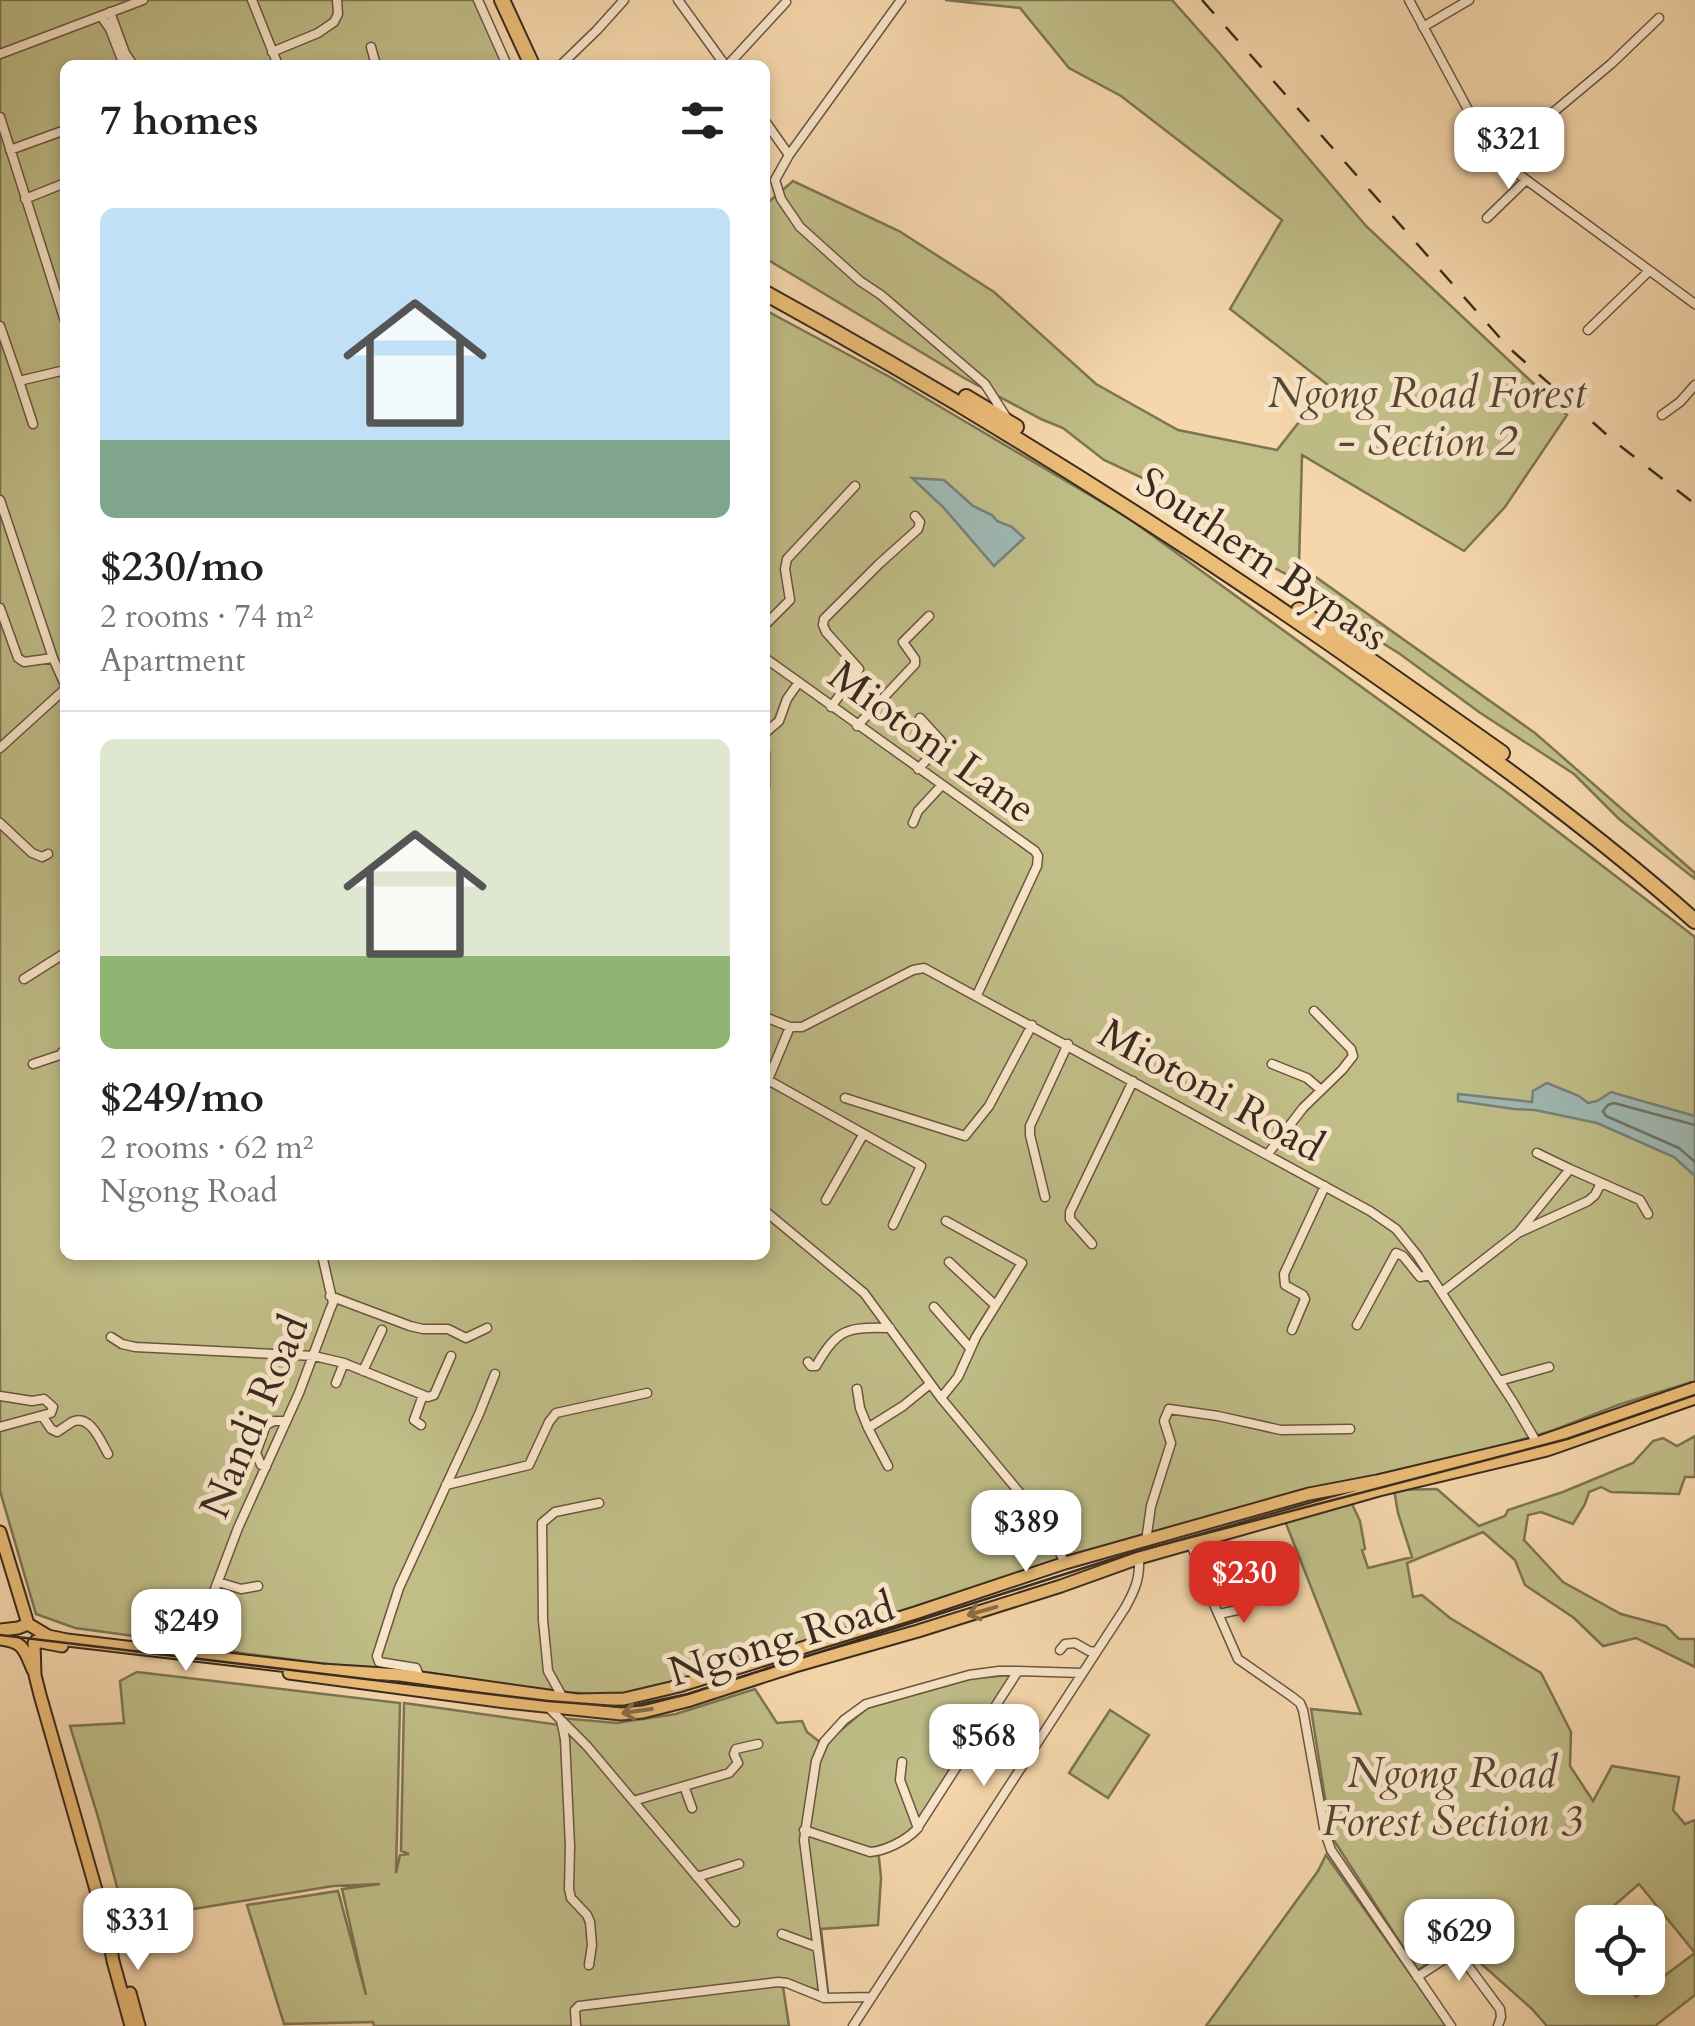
<!DOCTYPE html>
<html lang="en">
<head>
<meta charset="utf-8">
<style>
  body { margin:0; font-family:Cardo,serif; background:#f2f2f2; color:#222; height:100vh; display:flex; flex-direction:column; font-size:38px; white-space:nowrap }
  * { box-sizing:border-box; margin:0 }
  p { font-size:32px; color:#767676 }
  .icon { flex:none; width:55px; height:55px; fill:none; stroke:currentColor; stroke-width:2; stroke-linecap:round; stroke-linejoin:round }
  .map { position:relative; flex:1; overflow:hidden }
  .drawer { position:absolute; left:60px; top:60px; width:710px; height:1200px; display:flex; flex-direction:column; background:#fff; border-radius:15px; box-shadow:0 5px 15px #0003 }
  .drawer>* { flex:none }
  .tools { position:absolute; left:1575px; top:1905px; display:grid; gap:20px }
  .tools a { display:grid; place-items:center; width:90px; height:90px; border-radius:15px; background:#fff; box-shadow:0 5px 15px #0003; font-size:50px }
  .price { position:absolute; translate:-50% -85px; padding:0 22px; border-radius:20px; background:#fff; color:#222; font-size:32px; line-height:65px; filter:drop-shadow(0 2px 5px #0008) }
  .price::after { content:''; position:absolute; left:50%; top:60px; width:30px; height:22px; margin-left:-15px; background:inherit; clip-path:polygon(0 0,100% 0,50% 100%) }
  .price.current { background:#d93025; color:#fff }
  ul { padding:0; list-style:none }
  li { display:grid; align-content:center; gap:20px; height:530px; padding:0 40px }
  li+li { border-top:2px solid #e0e0e0 }
  li span { display:grid; place-items:center; height:310px; border-radius:15px; color:#555 }
  li>.icon { margin-inline-start:auto }
  span .icon { width:180px; height:180px; fill:#fffc; stroke-width:1 }
  li b { font-size:42px }
  h2 { display:flex; justify-content:space-between; align-items:center; height:120px; padding:0 40px; font-size:42px }
  .map>svg:first-child { display:block }
  .green { fill:#c0bd87; stroke:#7c7453; stroke-width:2.5; fill-rule:evenodd }
  .water { fill:#9fb8b3; stroke:#768078; stroke-width:2.5 }
  .lines { fill:none; stroke-linecap:round; stroke-linejoin:round }
  .shore { stroke:#6c7269; stroke-width:2.5 }
  .minor-casing { stroke:#685642; stroke-width:11 }
  .major-casing { stroke:#392b1f; stroke-width:15 }
  .highway-casing { stroke:#392b1f; stroke-width:18 }
  .minor { stroke:#f9e5c9; stroke-width:8 }
  .major { stroke:#ebbc76; stroke-width:11 }
  .highway { stroke:#ebbc76; stroke-width:14 }
  .tram { stroke:#392b1f; stroke-width:2.5 }
  .rail { stroke:#392b1f; stroke-width:2.5; stroke-dasharray:18 18; stroke-linecap:butt }
  .oneway { stroke:#896c46 }
  .labels { text-anchor:middle; stroke-width:10; stroke-linejoin:round; paint-order:stroke }
  .park-label { font-size:42px; font-style:italic; fill:#544834; stroke:#f9e5c9 }
  .street-label { font-size:42px; fill:#392b1f; stroke:#f9e5c9 }
</style>
</head>
<body>
<div class="map">
<svg width="1695" height="2026" viewBox="0 0 1695 2026">
  <rect width="100%" height="100%" fill="#f6d7ac"/>
  <filter id="stains"><feTurbulence type="fractalNoise" baseFrequency=".002" numOctaves="4"/><feColorMatrix values="0 0 0 0 .2 0 0 0 0 .09 0 0 0 0 .02 0 0 0 .5 -.17"/></filter>
  <radialGradient id="worn" r=".72"><stop offset=".6" stop-color="#630" stop-opacity="0"/><stop offset="1" stop-color="#630" stop-opacity=".3"/></radialGradient>
  <path class="green" d="M0,0H480L511,65H65V1255H765V310L888,376L1127,517L1505,791L1695,937V1381L1618,1405L1554,1430L1461,1458L1358,1479L1122,1541L1044,1564L883,1619L763,1656L723,1666L624,1696L548,1691L431,1673L335,1665L247,1654L186,1643L75,1628L36,1614L0,1491Z
    M945,0H1172L1220,54L1366,226L1567,415L1505,507L1464,551L1302,455L1299,565L1535,733L1695,873V879L1619,819L1574,774L1479,712L1400,654L1349,622L1316,590L1235,547L1147,480L1104,460L1063,428L1041,419L964,378L765,258V205L793,181L899,231L994,292L1096,384L1178,430L1277,450L1328,385L1230,309L1282,220L1121,96L1069,68L1020,8Z
    M1695,1436V1477H1685L1679,1494L1611,1492L1601,1487L1589,1492L1585,1504L1573,1524L1541,1512L1528,1515L1524,1540L1563,1582L1621,1614L1666,1626L1679,1639H1695V1667L1636,1638L1603,1646L1574,1618L1525,1585L1515,1560L1483,1532L1407,1563L1413,1597L1422,1595L1450,1618L1541,1673L1571,1732L1570,1766L1593,1801L1612,1766L1679,1777L1673,1810L1685,1824L1695,1820V1995L1655,2026H1547L1532,2009L1458,1943L1418,1970L1331,1836L1311,1709L1361,1714L1285,1521L1351,1502L1360,1521L1365,1549L1362,1550L1368,1568L1412,1557L1398,1513L1394,1490L1437,1489L1479,1526L1505,1516L1508,1510L1563,1492L1633,1463L1653,1441L1663,1438L1677,1446ZM1639,1884L1695,1953L1636,1997L1620,1978H1592V1941L1586,1931L1592,1922H1595Z
    M137,1672L400,1703L396,1873L400,1855L409,1854L401,1851L404,1703L560,1725L568,1855L561,1718L617,1723L676,1714L755,1689L777,1723L802,1721L807,1732L821,1743L834,1736L867,1708L973,1678L1013,1675L911,1832L878,1848L881,1878L878,1925L821,1929L828,1993L782,1980L789,2026H374L373,2022L284,2024L247,1905L338,1891L366,1995L342,1889L380,1884L333,1886L126,1920L98,1817L70,1726L124,1723L120,1681Z
    M1110,1710L1149,1735L1108,1798L1069,1773Z
    M1326,1855L1447,2026H1206L1318,1871Z"/>
  <path class="water" d="M912,478L944,480L973,506L992,515L997,521L1012,527L1024,538L994,566L943,507Z
    M1547,1083L1579,1096L1588,1103L1597,1101L1611,1092L1695,1116V1176L1674,1157L1597,1123L1535,1110L1514,1109L1458,1101V1094L1532,1102L1533,1091Z"/>
  <g class="lines">
    <path class="shore" d="M1695,1125L1614,1103L1608,1105L1603,1111L1606,1116L1679,1148L1695,1162"/>
    <defs>
      <path id="minor" d="M252,0L278,65
        M478,0L507,65
        M678,0L725,65
        M901,0L789,155L775,180L781,199L800,227L860,281L881,295L985,384L1006,417
        M1409,0L1486,143L1498,159L1695,304
        M110,12L125,53L133,65
        M101,16L110,29L124,65
        M1423,27L1469,0
        M371,47L376,65
        M272,52L318,33L334,22L338,14L337,0
        M0,54L143,0
        M563,63L597,30L624,0
        M728,65L786,2
        M0,117L65,321
        M765,121L789,155
        M10,150L65,130
        M1502,163L1538,125L1611,64L1659,18
        M25,199L65,183
        M1487,218L1525,181
        M0,326L19,381L65,370
        M1588,330L1649,271
        M19,381L33,424
        M1662,415L1680,402L1695,385
        M0,500L53,658
        M0,608L18,658L24,662L53,658L65,685
        M765,625L790,600L785,569L787,559L855,486
        M765,658L1035,851L1038,856L1037,866L977,995
        M831,707L859,669L826,632L823,625L824,619L879,564L918,529L920,522L915,516
        M857,726L915,664V659L903,642L929,616
        M765,733L779,721L787,699L799,682
        M0,748L65,689
        M765,752V787
        M918,769L940,746L941,741L920,718
        M0,823L32,853L42,857L48,854
        M913,823L918,811L941,786
        M24,979L65,953
        M765,1017L790,1027H802L913,970L924,968L1370,1211L1396,1229L1417,1255L1513,1402L1537,1443
        M33,1064L60,1055L65,1049
        M1272,1064L1307,1078L1321,1090
        M768,1080L921,1166L893,1225
        M765,1087L790,1027
        M845,1098L965,1136L989,1106L1032,1025
        M1267,1155L1303,1108L1342,1070L1353,1056L1351,1049L1314,1011
        M1570,1169L1640,1200L1648,1214
        M1045,1197L1030,1135V1126L1068,1044
        M826,1200L863,1135
        M765,1211L864,1293L941,1398L1019,1492L1055,1543L1065,1563
        M1518,1233L1588,1201L1595,1195L1601,1183
        M1092,1244L1070,1219V1212L1133,1081
        M949,1262L995,1305
        M1442,1292L1518,1233L1570,1169L1537,1153
        M330,1296L410,1326L423,1329H448L466,1338L487,1328
        M934,1307L970,1348
        M1357,1325L1396,1253L1403,1256L1420,1277L1430,1275
        M1292,1330L1305,1299L1303,1295L1285,1285L1284,1274L1325,1186
        M111,1337L122,1344L135,1347L314,1356L344,1363L428,1397L434,1395L451,1356
        M808,1362L811,1366H816C838,1328 847,1327 890,1328
        M363,1371L382,1330
        M1499,1381L1549,1367
        M336,1383L344,1363
        M857,1389L860,1408L868,1428
        M0,1396L32,1401L44,1399L53,1407L51,1413L0,1427
        M941,1398L958,1377L976,1337L1022,1263L946,1221
        M43,1417L51,1429L57,1432C62,1429 67,1425 72,1422C90,1413 101,1442 108,1454
        M421,1425L414,1420L423,1395
        M888,1466L868,1428L903,1406L930,1384
        M266,1467L261,1465L256,1453L266,1425L274,1421H286
        M446,1485L529,1465L549,1422L556,1413L647,1393
        M1146,1541L1151,1506L1171,1443L1164,1421L1169,1409L1218,1416L1281,1430L1350,1429
        M1191,1544L1213,1602L1238,1659L1291,1696L1300,1703L1303,1710L1325,1833L1331,1850L1451,2026
        M218,1582L241,1589L258,1586
        M1219,1614L1247,1608L1250,1594
        M1060,1650L1065,1644L1075,1643L1089,1651L1096,1652
        M187,1654L207,1610L238,1528L299,1393L330,1310L333,1303L322,1255
        M420,1678L416,1668L379,1662L377,1656L399,1588L479,1414L495,1374
        M563,1698L548,1671L543,1620L542,1523L555,1512L599,1503
        M547,1706L561,1720L565,1739L570,1846L569,1889L571,1898L587,1915L590,1922L592,1945L589,1965
        M561,1720L587,1746L735,1922
        M902,1762L900,1780L918,1828
        M684,1786L692,1808
        M633,1801L729,1773L738,1763L734,1754L736,1749L758,1744
        M804,1830L870,1852C885,1851 905,1841 916,1830L1018,1671L1082,1673
        M697,1877L739,1864
        M782,1934L817,1947
        M1417,1977L1457,1951L1500,2009L1501,2017L1498,2026
        M824,1998L804,1840L816,1761L824,1742L844,1720L866,1704L969,1675L999,1671H1018
        M576,2026L575,2010L579,2006L778,1982L787,1983L824,1998L872,1997
        M853,2026L1125,1608C1135,1590 1140,1579 1139,1558"/>
      <path id="major" d="M0,1532L28,1624
        M0,1630L18,1628L28,1624L48,1636L67,1640L322,1670L400,1675L577,1700L624,1699L679,1686L915,1613L1065,1563L1309,1494L1377,1481L1537,1443L1695,1388
        M0,1639C24,1642 24,1649 33,1670
        M36,1641L62,1646
        M34,1643L35,1675L40,1695L107,1928L113,1961L131,2026
        M289,1673L506,1702L621,1714L643,1712L687,1701L795,1666L918,1631L1061,1586L1139,1558L1379,1490L1547,1450L1695,1398
        M130,1993L139,2026"/>
      <path id="highway" d="M502,0L532,65
        M765,293C978,410 1184,540 1382,680C1490,756 1596,833 1695,921
        M966,397L1016,427
        M1299,610L1502,753"/>
    </defs>
    <use href="#minor" class="minor-casing"/>
    <use href="#major" class="major-casing"/>
    <use href="#highway" class="highway-casing"/>
    <use href="#minor" class="minor"/>
    <use href="#major" class="major"/>
    <use href="#highway" class="highway"/>
    <path class="tram" d="M0,1635L548,1701L626,1707L688,1694L1134,1552L1567,1439L1695,1395"/>
    <path class="rail" d="M1202,0L1508,347L1615,442L1695,504"/>
  </g>
  <defs><path id="oneway-shaft" d="M-6 0H5M1.5-3L5.5 0L1.5 3" fill="none" stroke-width="1.6" stroke-linecap="round" stroke-linejoin="round" transform="scale(2.5)"/></defs>
  <g class="oneway">
    <use href="#oneway-shaft" transform="translate(982 1611) rotate(164)"/>
    <use href="#oneway-shaft" transform="translate(637 1711) rotate(172)"/>
  </g>
  <g class="labels">
    <g class="park-label">
      <text x="1427" y="407">Ngong Road Forest<tspan x="1427" dy="48">- Section 2</tspan></text>
      <text x="1452" y="1787">Ngong Road<tspan x="1452" dy="48">Forest Section 3</tspan></text>
    </g>
    <g class="street-label">
      <text transform="translate(1263 558) rotate(34)" y="15">Southern Bypass</text>
      <text transform="translate(933 741) rotate(36)" y="15">Miotoni Lane</text>
      <text transform="translate(1212 1089) rotate(29)" y="15">Miotoni Road</text>
      <text transform="translate(253 1416) rotate(-67)" y="15">Nandi Road</text>
      <text transform="translate(781 1638) rotate(-17)" y="15">Ngong Road</text>
    </g>
  </g>
  <rect width="100%" height="100%" filter="url(#stains)"/>
  <rect width="100%" height="100%" fill="url(#worn)"/>
</svg>
<div class="tools">
<a><svg class="icon" aria-label="locate" viewBox="0 0 24 24"><circle cx="12" cy="12" r="6"/><path d="M12 2v4M12 18v4M2 12h4M18 12h4"/></svg></a>
</div>
<b class="price" style="left:1509px;top:192px">$321</b>
<b class="price" style="left:1026px;top:1575px">$389</b>
<b class="price current" style="left:1244px;top:1626px">$230</b>
<b class="price" style="left:186px;top:1674px">$249</b>
<b class="price" style="left:984px;top:1789px">$568</b>
<b class="price" style="left:138px;top:1973px">$331</b>
<b class="price" style="left:1459px;top:1984px">$629</b>
<section class="drawer">
<h2>7 homes<svg class="icon" aria-label="filters" viewBox="0 0 24 24"><path d="M4 7h16M4 17h16"/><circle cx="9" cy="7" r="2"/><circle cx="15" cy="17" r="2"/></svg></h2>
<ul>
<li><span style="background:linear-gradient(#bfe0f5 75%,#7fa58c 0)"><svg class="icon" aria-label="home" viewBox="0 0 24 24"><path d="M3 11l9-7 9 7M6 9v11h12V9"/></svg></span><div><b>$230/mo</b><p>2 rooms · 74 m²</p><p>Apartment</p></div></li>
<li><span style="background:linear-gradient(#dfe7d0 70%,#8fb573 0)"><svg class="icon" aria-label="home" viewBox="0 0 24 24"><path d="M3 11l9-7 9 7M6 9v11h12V9"/></svg></span><div><b>$249/mo</b><p>2 rooms · 62 m²</p><p>Ngong Road</p></div></li>
</ul>
</section>
</div>
</body>
</html>
